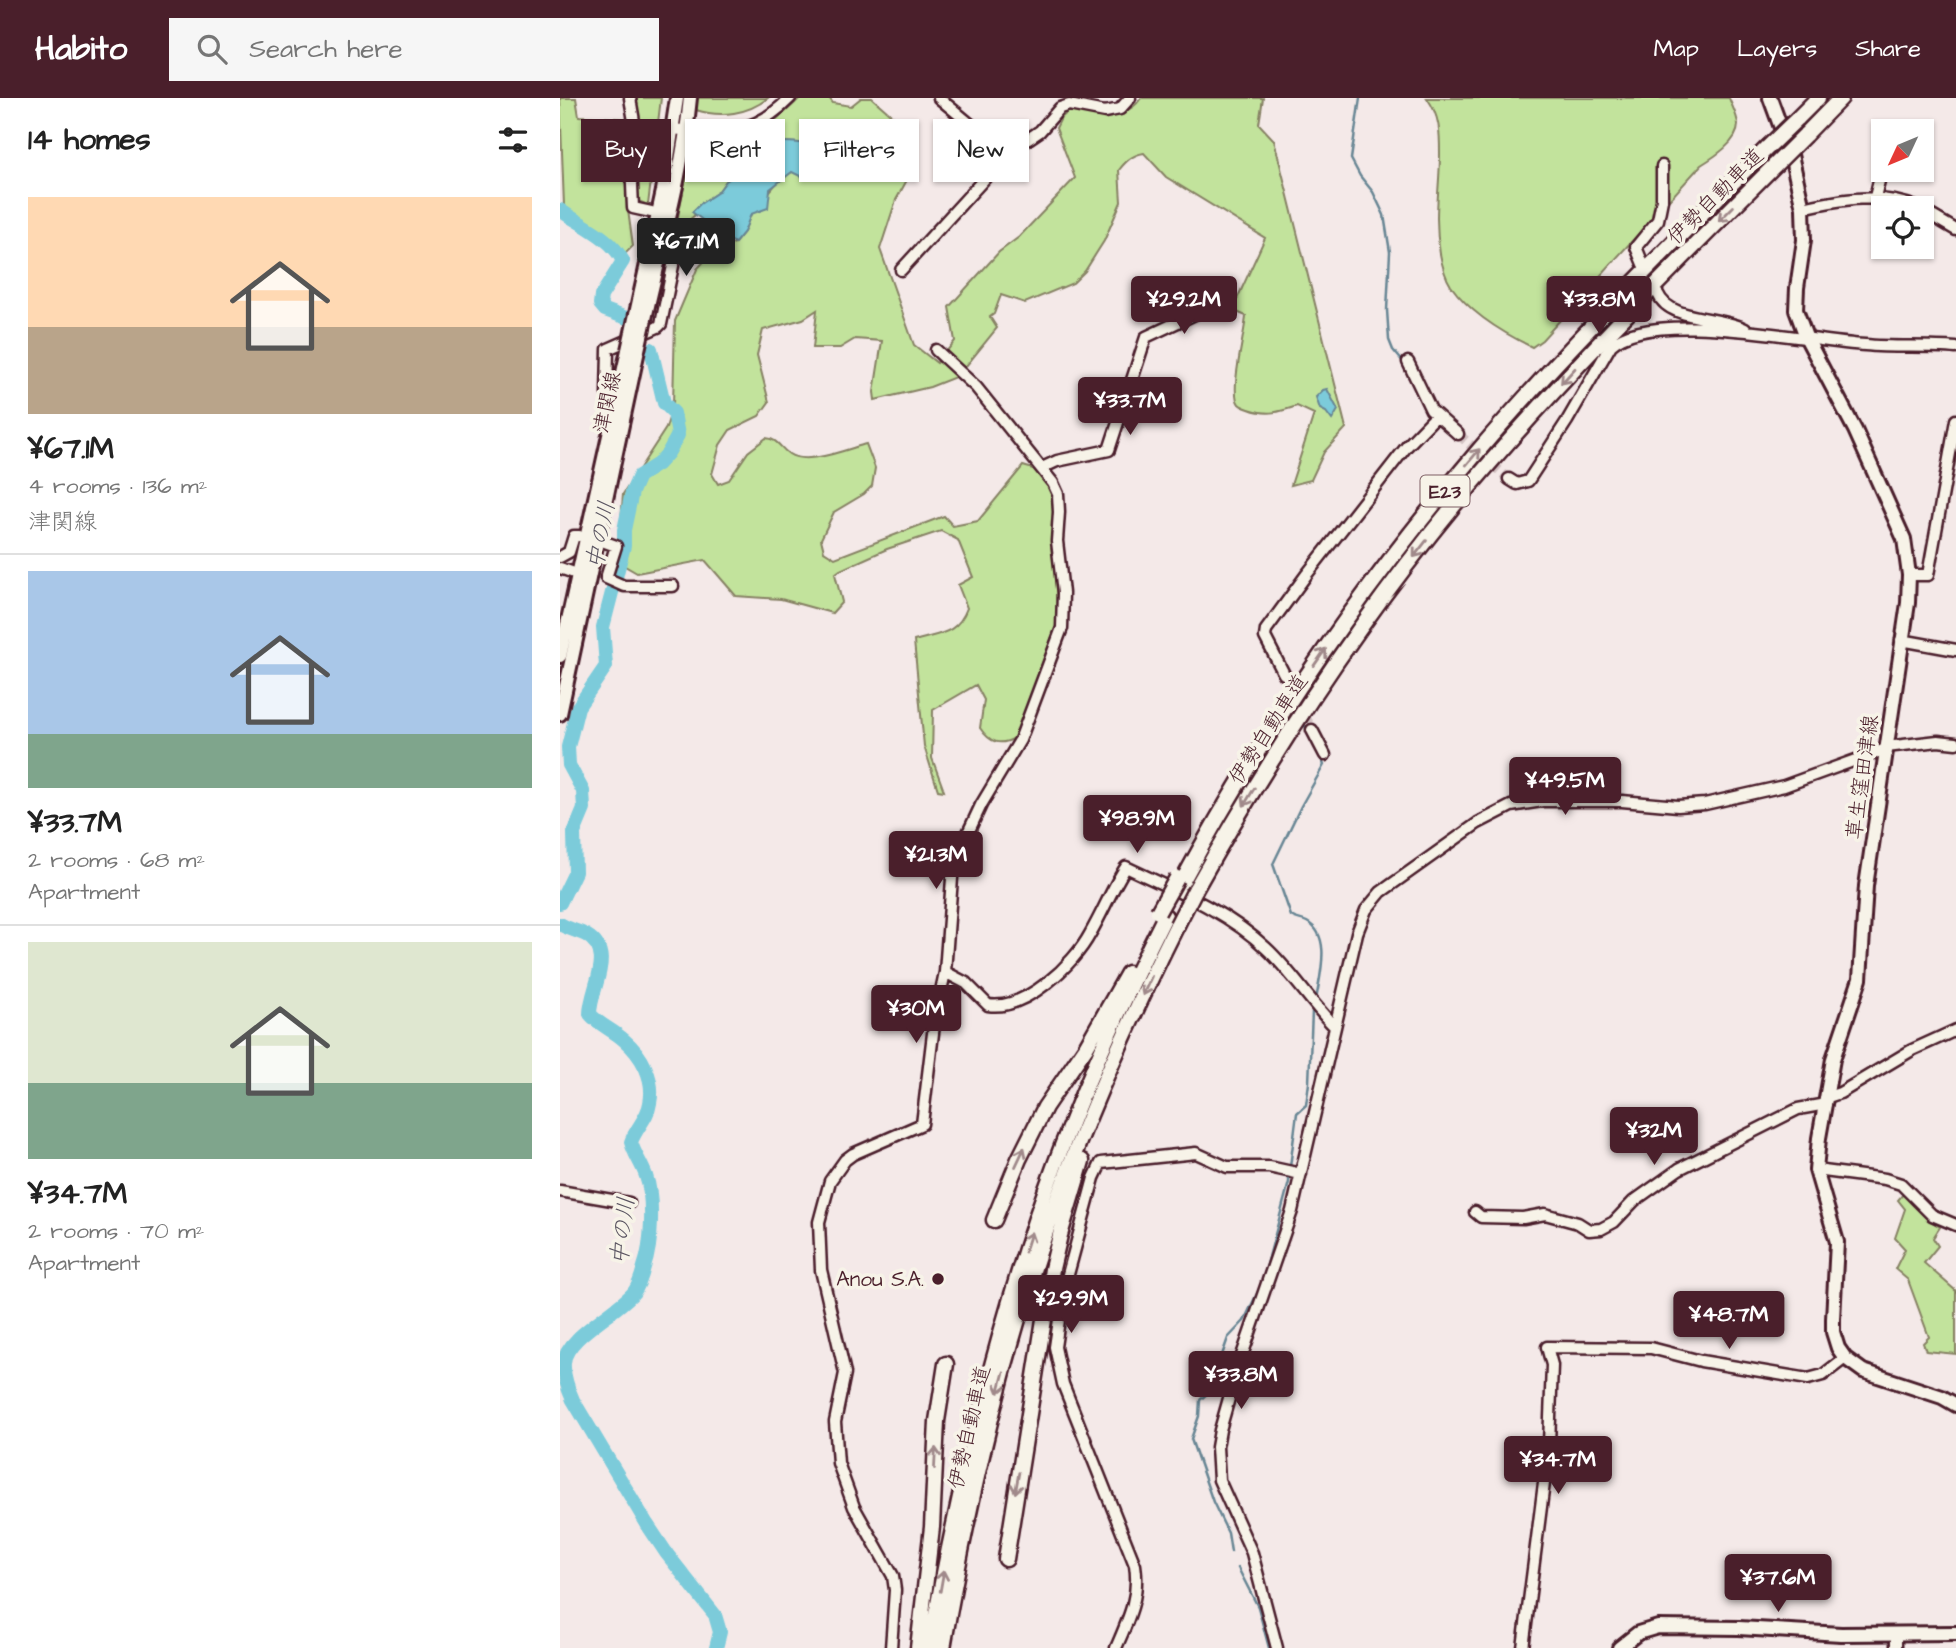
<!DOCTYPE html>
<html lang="en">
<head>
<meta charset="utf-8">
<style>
  body { margin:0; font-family:"Architects Daughter","Klee One",sans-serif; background:#f6f6f6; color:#222; height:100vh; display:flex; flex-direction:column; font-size:26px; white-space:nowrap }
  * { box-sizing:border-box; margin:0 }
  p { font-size:23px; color:#767676 }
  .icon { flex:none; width:38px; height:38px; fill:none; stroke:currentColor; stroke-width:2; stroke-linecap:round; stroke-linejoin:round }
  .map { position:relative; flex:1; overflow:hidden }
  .drawer { display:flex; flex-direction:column; background:#fff; width:560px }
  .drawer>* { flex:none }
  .guide { position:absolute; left:21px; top:21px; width:665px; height:63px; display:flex; gap:14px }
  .needle { width:46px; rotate:226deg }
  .controls { position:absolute; left:1311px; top:21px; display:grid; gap:14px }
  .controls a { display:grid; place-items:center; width:63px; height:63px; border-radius:0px; background:#fff; box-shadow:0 2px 5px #0004; font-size:35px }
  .price { position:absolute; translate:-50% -60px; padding:0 16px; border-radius:7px; background:#4a1f2b; color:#fff; font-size:23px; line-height:46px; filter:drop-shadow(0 2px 4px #0008) }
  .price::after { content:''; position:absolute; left:50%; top:42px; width:21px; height:16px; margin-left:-10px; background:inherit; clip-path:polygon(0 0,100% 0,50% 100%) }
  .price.active { background:#222; color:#fff }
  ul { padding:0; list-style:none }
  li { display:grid; align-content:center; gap:14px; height:371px; padding:0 28px }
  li+li { border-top:2px solid #e0e0e0 }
  li span { display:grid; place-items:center; height:217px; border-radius:0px; color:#555 }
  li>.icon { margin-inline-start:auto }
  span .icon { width:126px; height:126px; fill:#fffc; stroke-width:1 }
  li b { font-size:30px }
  h2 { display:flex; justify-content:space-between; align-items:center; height:84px; padding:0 28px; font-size:30px }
  .pill { padding:0 24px; border-radius:0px; background:#fff; box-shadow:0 2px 5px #0004; font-size:24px; line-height:63px }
  .pill.active { background:#4a1f2b; color:#fff }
  header { display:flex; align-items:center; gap:42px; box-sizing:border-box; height:98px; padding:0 35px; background:#4a1f2b; color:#fff }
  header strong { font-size:33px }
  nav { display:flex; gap:38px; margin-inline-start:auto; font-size:24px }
  .search { width:490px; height:63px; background:#f6f6f6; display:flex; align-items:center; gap:18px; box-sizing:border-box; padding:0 24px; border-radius:0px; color:#767676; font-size:26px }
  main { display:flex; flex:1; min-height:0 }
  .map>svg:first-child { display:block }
  .green { fill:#c2e39c; stroke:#868164; stroke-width:2 }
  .water { fill:#7ccbda; stroke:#688694; stroke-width:2 }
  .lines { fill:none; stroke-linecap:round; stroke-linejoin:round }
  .stream { stroke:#688694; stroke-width:2.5 }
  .river { stroke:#7ccbda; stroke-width:14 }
  .minor-tunnel { stroke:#d2c1c2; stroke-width:10; stroke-dasharray:10 5; stroke-linecap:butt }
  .minor-casing { stroke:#4a1f2b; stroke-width:15 }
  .major-casing { stroke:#4a1f2b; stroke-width:18 }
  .highway-casing { stroke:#4a1f2b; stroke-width:19 }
  .minor { stroke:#f7f3e8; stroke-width:10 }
  .major { stroke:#f7f3e8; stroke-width:12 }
  .highway { stroke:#f7f3e8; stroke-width:14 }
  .major-bridge-casing { stroke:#4a1f2b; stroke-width:18; stroke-linecap:butt }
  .highway-bridge-casing { stroke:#4a1f2b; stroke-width:19; stroke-linecap:butt }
  .major-bridge { stroke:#f7f3e8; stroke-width:12 }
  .highway-bridge { stroke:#f7f3e8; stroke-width:14 }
  .oneway { stroke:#a0898a }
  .poi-dot { fill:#4a1f2b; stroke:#f7f3e8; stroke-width:2.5 }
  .labels { text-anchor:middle; stroke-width:7; stroke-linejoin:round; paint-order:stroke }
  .shield { fill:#f7f3e8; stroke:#7e5f64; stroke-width:2 }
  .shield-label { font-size:19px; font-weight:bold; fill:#4a1f2b }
  .street-label { font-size:21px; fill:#4a1f2b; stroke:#f7f3e8 }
  .poi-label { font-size:21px; fill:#4a1f2b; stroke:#f7f3e8; text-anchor:end }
  .water-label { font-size:23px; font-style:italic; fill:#595360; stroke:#f7f3e8 }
</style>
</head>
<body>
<header>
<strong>Habito</strong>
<div class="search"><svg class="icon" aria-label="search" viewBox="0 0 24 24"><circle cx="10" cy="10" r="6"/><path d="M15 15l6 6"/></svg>Search here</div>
<nav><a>Map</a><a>Layers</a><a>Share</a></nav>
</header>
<main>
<section class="drawer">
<h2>14 homes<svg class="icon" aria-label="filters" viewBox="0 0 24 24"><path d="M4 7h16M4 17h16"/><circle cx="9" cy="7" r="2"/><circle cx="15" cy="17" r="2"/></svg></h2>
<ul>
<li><span style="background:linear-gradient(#ffd9b3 60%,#b9a48a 0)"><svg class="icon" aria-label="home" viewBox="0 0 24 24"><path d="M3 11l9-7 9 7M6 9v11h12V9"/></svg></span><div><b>¥67.1M</b><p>4 rooms · 136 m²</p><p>津関線</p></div></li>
<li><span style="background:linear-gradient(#a9c7e8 75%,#7fa58c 0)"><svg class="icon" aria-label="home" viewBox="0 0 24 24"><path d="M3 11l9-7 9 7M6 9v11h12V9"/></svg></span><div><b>¥33.7M</b><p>2 rooms · 68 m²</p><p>Apartment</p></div></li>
<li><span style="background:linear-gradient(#dfe7d0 65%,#7fa58c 0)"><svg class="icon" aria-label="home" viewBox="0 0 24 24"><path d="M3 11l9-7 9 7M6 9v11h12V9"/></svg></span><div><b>¥34.7M</b><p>2 rooms · 70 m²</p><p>Apartment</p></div></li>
</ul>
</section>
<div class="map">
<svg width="1396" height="1550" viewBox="0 0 1396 1550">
  <rect width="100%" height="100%" fill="#f4e9e8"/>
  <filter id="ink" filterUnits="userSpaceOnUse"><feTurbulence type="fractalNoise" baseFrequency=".0143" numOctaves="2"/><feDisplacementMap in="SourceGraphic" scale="14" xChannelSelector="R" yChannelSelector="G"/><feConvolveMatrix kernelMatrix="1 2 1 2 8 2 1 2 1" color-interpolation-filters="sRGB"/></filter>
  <g filter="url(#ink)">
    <path class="green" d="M0,0H16L19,18L69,21V0H101L88,107L66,98L73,148L65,156L58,154L44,137L4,108Z
      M137,0H208C188,16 161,20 136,12Z
      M240,0H269L273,5L291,8L301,0H312L337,22L352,73L336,102L320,151L354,247L377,265L395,243L389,209L439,154L459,139L515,80L496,30L501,20L509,13C534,9 564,27 581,0H703L699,26L714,42L786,330L764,354L751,382L731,387L754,316L737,308C720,314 707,318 689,311C686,310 681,308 679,306C669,294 685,236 686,218L672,212L705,140L606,79L584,55C572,57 566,63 559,72L561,104L544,143L525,173L513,185L465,205L441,197L434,216L430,219L437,230L398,278L370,289L315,302L314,294L322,243L295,241L280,250H253L257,212L243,221L203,232L197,257L209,304L199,318L170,332L160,347L152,376L158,386L169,382L188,354L206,340C218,341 220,350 229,356C247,368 287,351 306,346L315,370L312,388L304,396L274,414L261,441L264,453L275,460L384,418L393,428L418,423L463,368L480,373L491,388L496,411L493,445L498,522L455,640C440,648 430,645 420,630L424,602L416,587L373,612L372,660L384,693L378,692L364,648L354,543C379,535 397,537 407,510L398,487L413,479L398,442L381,433L327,451L280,472L275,476L282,504L272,515L221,501L176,498L145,462L77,475L58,464L63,396L106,330L113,307L115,223L137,171L152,155L175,145L184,134L191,116L220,81L232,74L255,68H272L282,59C260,48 241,44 217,44L205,58L166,83L158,94L140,106L133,114L135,117L128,123H117L131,54L146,42C190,44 210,30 240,0Z
      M867,0H1169C1172,8 1178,19 1178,27C1178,44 1154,59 1141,67L982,242L972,249C943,235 910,215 891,188C880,171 877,140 877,120C877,99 880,78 880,56C880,35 880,18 867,0Z
      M1343,1096L1366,1120L1380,1129L1373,1140L1378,1148L1364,1165L1396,1193V1256L1366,1253L1363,1245L1369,1239L1348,1182L1335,1171L1345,1151L1335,1140L1345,1111L1338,1102Z"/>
    <path class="water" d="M217,44C242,43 261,48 282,60L272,68H255L244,80L232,74L210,91L208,110L191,116L184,134L175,145L163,138L132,114L140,106L158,94L166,83L205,58Z
      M767,291L778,312L772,322L766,314L760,311L756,299L763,292Z"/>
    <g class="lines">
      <path class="stream" d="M800,0L791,61L800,78L813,94L824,117L830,154L827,212L829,242L833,252L844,265
        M855,290L866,312
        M743,624L764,667L741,708L713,766L731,818C737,822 741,821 747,824C773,838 759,880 756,903
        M730,1069L737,1015L746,1007L749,985L752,913
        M705,1174L729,1084V1076
        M671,1454L668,1435L653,1404L631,1341L639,1318L640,1302L650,1293L653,1272L661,1260L668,1240L684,1223L701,1187
        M678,1470L698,1509L709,1550"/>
      <path class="river" d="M0,112C21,127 51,139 63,163L41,198L40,206L45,212L72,222
        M0,805L15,774L14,735L24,711L23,693L9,667L8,649L18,609L46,568L43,529L64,448V432L72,394L79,378L98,366L108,355L118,337L114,315L104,305L91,251
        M0,826C8,831 18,833 26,837C57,855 30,890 30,916C39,927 53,932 64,942C82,957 95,981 90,1005C88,1020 76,1030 71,1044C74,1056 82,1066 86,1078C94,1100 92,1147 84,1169C82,1177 79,1187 74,1194C57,1215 5,1239 4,1265C3,1278 8,1291 13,1302L87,1426L107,1456L155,1517L160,1534L156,1550"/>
      <path class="minor-tunnel" d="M898,336L949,381
        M724,576L752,632"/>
      <defs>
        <path id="minor" d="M70,0L75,29L71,64L73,110L91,114
          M379,0L440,51L449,54
          M112,31C162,36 193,38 230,0
          M1315,99L1323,67
          M1243,110C1281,101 1320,94 1358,110
          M1362,112L1396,132
          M1083,166L1076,149L1098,122L1102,102V68
          M341,172L449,54L480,33L500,10L509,7L545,14L560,11L570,0
          M1098,196C1109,223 1160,218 1185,231
          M848,264L871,312L898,336
          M47,296L48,251L98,229L101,226L115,158L126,152L116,140L110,138
          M482,370L497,363L549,352L586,239L650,209
          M949,381L957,386L968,383L1007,323L1051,247C1092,209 1249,244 1305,247C1335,250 1366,247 1396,250
          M45,444L56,448L46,480L64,488H113
          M0,459L9,454L14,438H19
          M0,470L14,475
          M1349,477H1368L1396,322
          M1341,542L1396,552
          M724,576L705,539L706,532L747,476L847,348L876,318
          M752,632L765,657
          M1326,649L1378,643L1396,645
          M385,874L406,885L428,907C465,913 514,866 530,836C543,814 552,790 566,769C614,792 667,813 706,850C732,874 750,904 774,928
          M1268,999L1280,995L1352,952L1396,932
          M1256,1072L1325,1081L1341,1086L1372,1117L1396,1127
          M0,1093L69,1105
          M915,1114L921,1119L963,1120L985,1116L1018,1125L1029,1132L1041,1131L1054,1124L1074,1103L1119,1071L1238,1011L1266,1006
          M1336,1536V1550
          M331,1550L335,1492L333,1478L294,1409L278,1365L275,1324L285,1275L261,1172L259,1124L270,1083L285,1062L293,1056L362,1026L374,927L385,874L393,767L421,707L460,642L502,530L503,495L497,443L499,414L498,396L493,385L416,289L376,252
          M556,1550C568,1522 580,1498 575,1467L503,1286L495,1249L503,1195L534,1080L541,1065L636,1055L667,1069H709L741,1076
          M717,1550L692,1455L659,1382L657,1349L660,1332L677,1272L732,1113L797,835L806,812L821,794L918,725L951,708L982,703H1062L1118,708L1145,706L1224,688L1326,651
          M963,1550L989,1346L992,1267L987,1249L1091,1250L1141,1263L1248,1281L1263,1277L1285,1260"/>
        <path id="major" d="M1210,0L1231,57L1243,110L1244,142L1237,190L1236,212L1246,239L1295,332L1344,441L1349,477L1348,505L1306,788L1300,881L1273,961L1259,1040L1256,1072L1277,1144L1273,1221V1234L1278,1250L1285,1260L1303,1273L1382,1299L1396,1307
          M76,216L103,93L117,0
          M85,221C101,148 123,75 130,0
          M0,558L68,252
          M0,616L78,252
          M1059,1550L1078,1535L1098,1529L1179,1530L1281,1536L1396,1535"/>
        <path id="highway" d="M1237,21L1258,0
          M1245,37L1281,0
          M622,784C705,630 805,485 919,352C1010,246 1110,148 1208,49
          M635,792C711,657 796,526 895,406C994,287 1105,177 1215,67
          M434,1122L459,1061L485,1009L526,949L568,875
          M446,1461L492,1171L500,1137L522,1063
          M358,1550L372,1429L377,1323L386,1266
          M370,1550C396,1403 430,1258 477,1117C512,1014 556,915 605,818
          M383,1550C408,1404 442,1258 491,1119C526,1019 570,921 617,827"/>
      </defs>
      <use href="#minor" class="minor-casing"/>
      <use href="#major" class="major-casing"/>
      <use href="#highway" class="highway-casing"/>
      <use href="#minor" class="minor"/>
      <use href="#major" class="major"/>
      <use href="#highway" class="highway"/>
      <defs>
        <path id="major-bridge" d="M68,252L76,216
          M78,252L85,221"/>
        <path id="highway-bridge" d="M1208,49L1237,21
          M1215,67L1245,37
          M598,814L617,780
          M617,827L635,792"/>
      </defs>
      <use href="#major-bridge" class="major-bridge-casing"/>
      <use href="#highway-bridge" class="highway-bridge-casing"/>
      <use href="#major-bridge" class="major-bridge"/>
      <use href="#highway-bridge" class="highway-bridge"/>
    </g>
    <defs><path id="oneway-shaft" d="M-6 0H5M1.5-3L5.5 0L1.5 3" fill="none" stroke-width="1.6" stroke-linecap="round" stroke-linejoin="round" transform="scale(1.75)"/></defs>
    <g class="oneway">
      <use href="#oneway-shaft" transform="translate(1166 116) rotate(135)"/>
      <use href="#oneway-shaft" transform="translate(1008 278) rotate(132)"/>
      <use href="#oneway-shaft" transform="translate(913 359) rotate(-50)"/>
      <use href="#oneway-shaft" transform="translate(860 451) rotate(128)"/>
      <use href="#oneway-shaft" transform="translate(760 559) rotate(-55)"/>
      <use href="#oneway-shaft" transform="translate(689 699) rotate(121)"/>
      <use href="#oneway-shaft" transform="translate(587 888) rotate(115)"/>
      <use href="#oneway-shaft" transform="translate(460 1059) rotate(-65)"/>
      <use href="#oneway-shaft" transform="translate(468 1144) rotate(-72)"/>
      <use href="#oneway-shaft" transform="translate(441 1285) rotate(105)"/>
      <use href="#oneway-shaft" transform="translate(375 1360) rotate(-87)"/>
      <use href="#oneway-shaft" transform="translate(457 1385) rotate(100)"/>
      <use href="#oneway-shaft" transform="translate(382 1483) rotate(-80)"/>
    </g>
  </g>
  <circle class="poi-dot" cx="378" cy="1181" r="7"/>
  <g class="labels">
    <rect class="shield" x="860.5" y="377.5" width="49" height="31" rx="5"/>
    <g class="shield-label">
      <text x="885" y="400">E23</text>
    </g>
    <g class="street-label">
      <text transform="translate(1155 98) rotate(-45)" y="7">伊勢自動車道</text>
      <text transform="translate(47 304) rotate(-78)" y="7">津関線</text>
      <text transform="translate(708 631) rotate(-57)" y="7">伊勢自動車道</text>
      <text transform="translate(1302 679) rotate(-82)" y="7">草生窪田津線</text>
      <text transform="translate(409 1329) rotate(-77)" y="7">伊勢自動車道</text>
    </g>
    <g class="poi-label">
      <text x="364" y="1188">Anou S.A.</text>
    </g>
    <g class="water-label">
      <text transform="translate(40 437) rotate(-79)" y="8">中の川</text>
      <text transform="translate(62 1133) rotate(-84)" y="8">中の川</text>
    </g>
  </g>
</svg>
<div class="controls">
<a><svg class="needle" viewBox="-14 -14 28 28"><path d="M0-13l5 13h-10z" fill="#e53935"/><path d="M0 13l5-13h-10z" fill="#767676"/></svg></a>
<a><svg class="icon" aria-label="locate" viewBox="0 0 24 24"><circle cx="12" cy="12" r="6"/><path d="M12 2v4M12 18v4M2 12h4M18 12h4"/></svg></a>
</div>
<b class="price active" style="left:126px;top:180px">¥67.1M</b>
<b class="price" style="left:624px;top:238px">¥29.2M</b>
<b class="price" style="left:1039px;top:238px">¥33.8M</b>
<b class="price" style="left:570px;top:339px">¥33.7M</b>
<b class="price" style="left:1005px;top:719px">¥49.5M</b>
<b class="price" style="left:577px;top:757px">¥98.9M</b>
<b class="price" style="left:376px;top:793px">¥21.3M</b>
<b class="price" style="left:356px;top:947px">¥30M</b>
<b class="price" style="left:1094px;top:1069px">¥32M</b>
<b class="price" style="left:511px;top:1237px">¥29.9M</b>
<b class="price" style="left:1169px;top:1253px">¥48.7M</b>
<b class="price" style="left:681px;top:1313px">¥33.8M</b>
<b class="price" style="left:998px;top:1398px">¥34.7M</b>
<b class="price" style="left:1218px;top:1516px">¥37.6M</b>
<div class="guide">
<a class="pill active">Buy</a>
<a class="pill">Rent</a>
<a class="pill">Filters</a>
<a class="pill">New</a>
</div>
</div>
</main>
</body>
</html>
